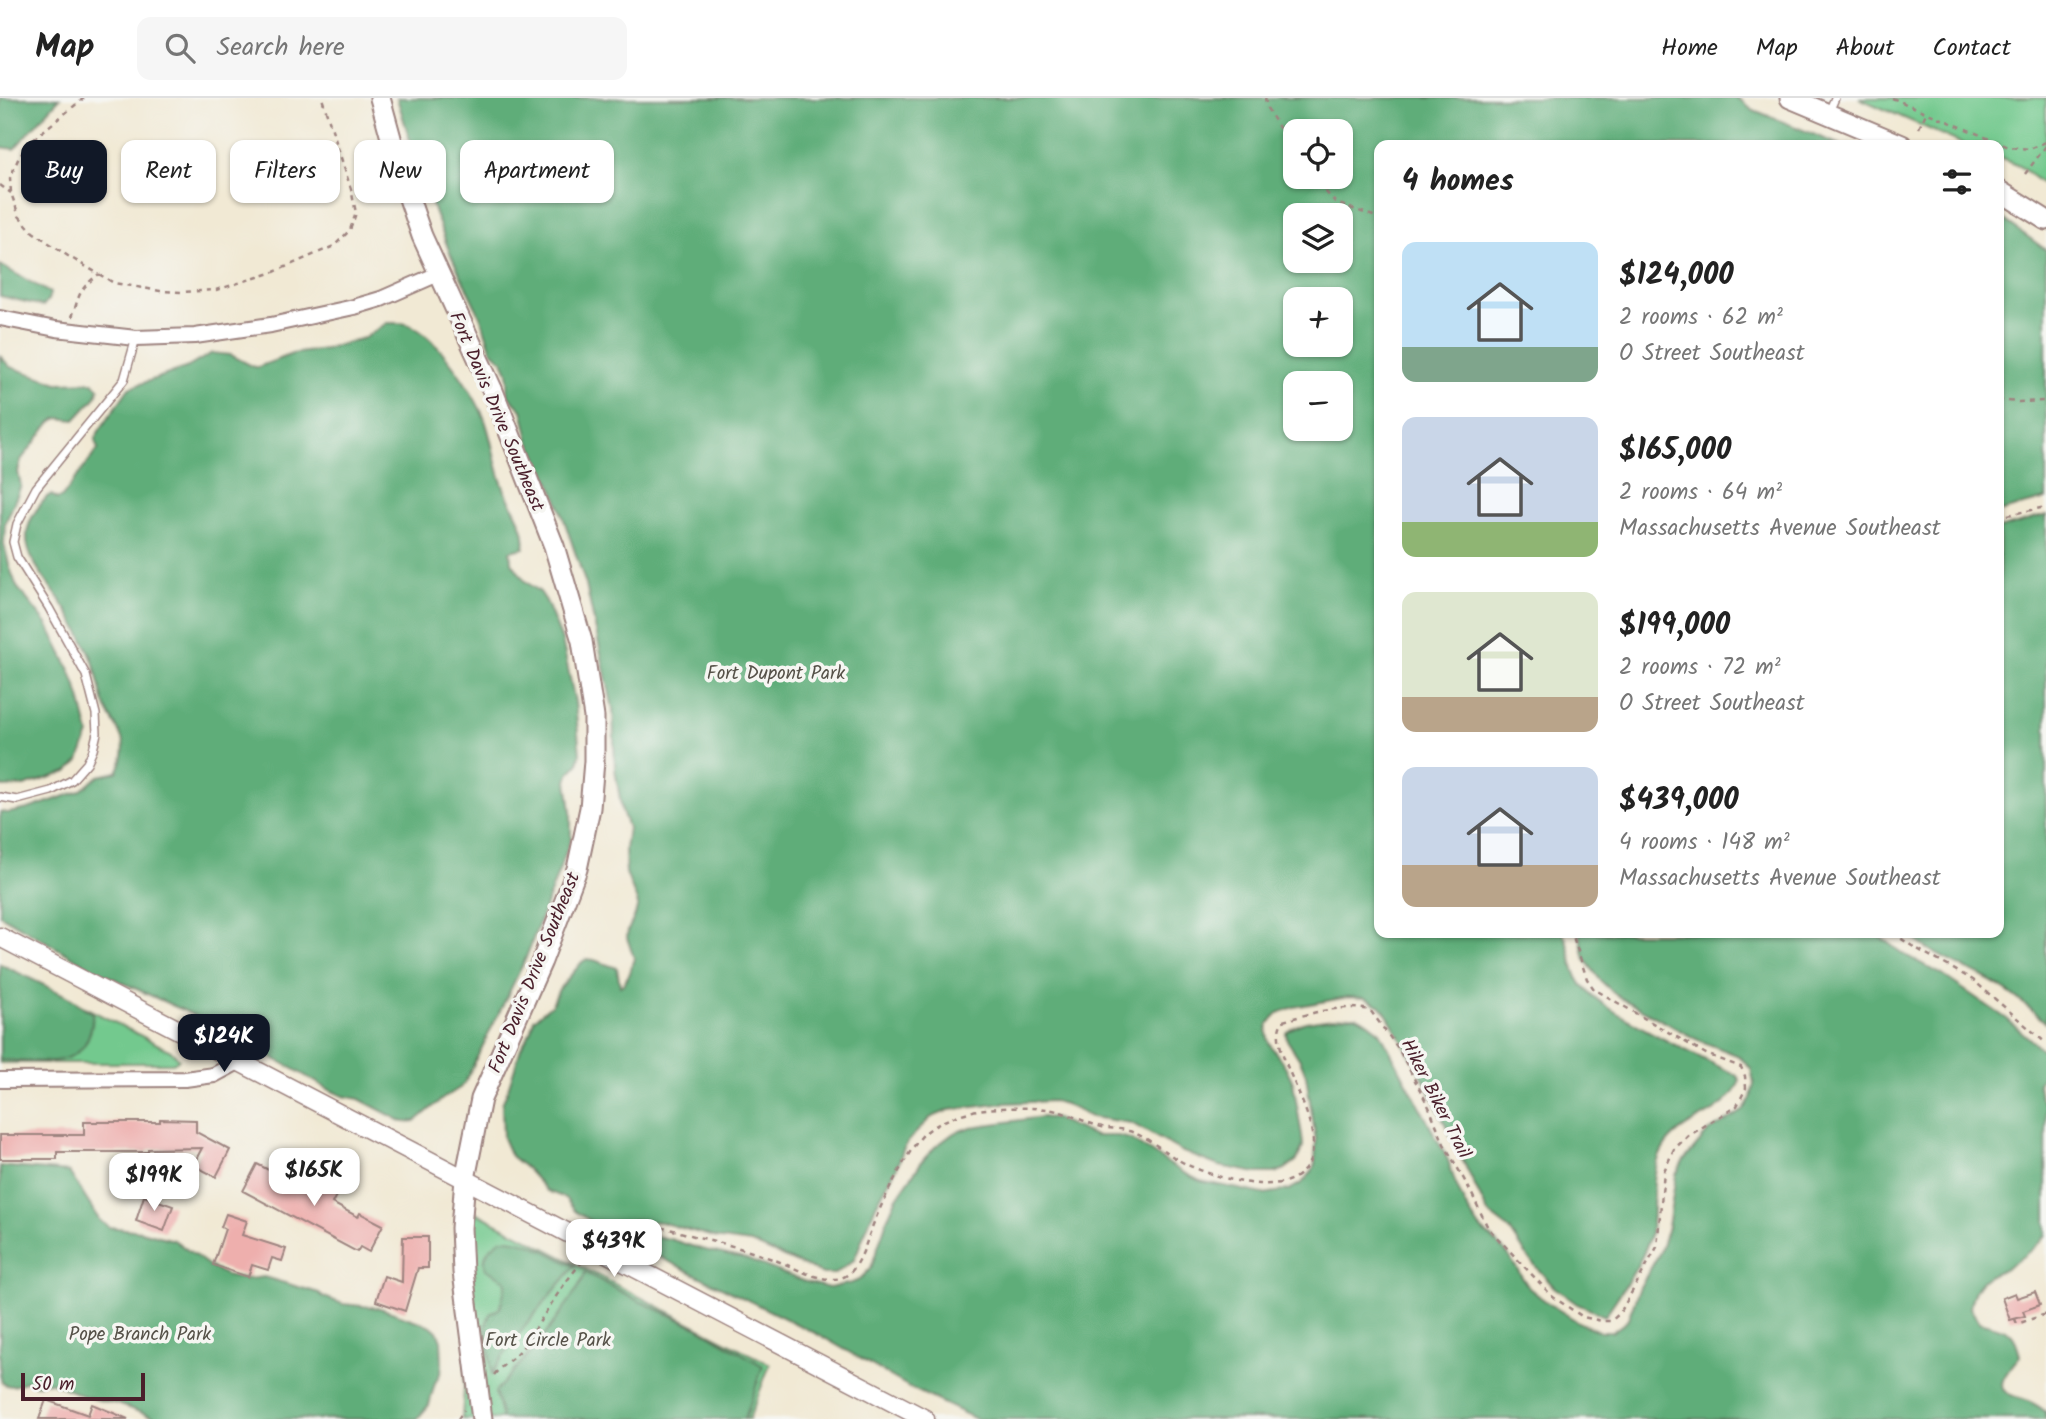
<!DOCTYPE html>
<html lang="en">
<head>
<meta charset="utf-8">
<style>
  body { margin:0; font-family:Kalam,sans-serif; background:#f6f6f6; color:#222; height:100vh; display:flex; flex-direction:column; font-size:26px; white-space:nowrap }
  * { box-sizing:border-box; margin:0 }
  p { font-size:23px; color:#767676 }
  .icon { flex:none; width:38px; height:38px; fill:none; stroke:currentColor; stroke-width:2; stroke-linecap:round; stroke-linejoin:round }
  .map { position:relative; flex:1; overflow:hidden }
  .panel { position:absolute; left:1374px; top:42px; width:630px; height:798px; display:flex; flex-direction:column; background:#fff; border-radius:14px; box-shadow:0 2px 5px #0004 }
  .panel>* { flex:none }
  .guide { position:absolute; left:21px; top:42px; width:665px; height:63px; display:flex; gap:14px }
  .tools { position:absolute; left:1283px; top:21px; display:grid; gap:14px }
  .tools a { display:grid; place-items:center; width:70px; height:70px; border-radius:14px; background:#fff; box-shadow:0 2px 5px #0004; font-size:35px }
  .scale { position:absolute; left:21px; bottom:18px; width:124px; box-sizing:border-box; padding-left:7px; border:4px solid #4a1f2b; border-top:0; font-size:19px; line-height:24px; white-space:nowrap; color:#4a1f2b; -webkit-text-stroke:5px #f6f6f2; paint-order:stroke }
  .price { position:absolute; translate:-50% -60px; padding:0 16px; border-radius:14px; background:#fff; color:#222; font-size:23px; line-height:46px; filter:drop-shadow(0 2px 4px #0008) }
  .price::after { content:''; position:absolute; left:50%; top:42px; width:21px; height:16px; margin-left:-10px; background:inherit; clip-path:polygon(0 0,100% 0,50% 100%) }
  .price.active { background:#111827; color:#fff }
  ul { padding:0; list-style:none }
  li { display:flex; align-items:center; gap:21px; height:175px; padding:0 28px }
  li span { display:grid; place-items:center; flex:none; width:196px; height:140px; border-radius:14px; color:#555 }
  li>.icon { margin-inline-start:auto }
  span .icon { width:84px; height:84px; fill:#fffc; stroke-width:1 }
  li b { font-size:30px }
  h2 { display:flex; justify-content:space-between; align-items:center; height:84px; padding:0 28px; font-size:30px }
  .chip { padding:0 24px; border-radius:14px; background:#fff; box-shadow:0 2px 5px #0004; font-size:24px; line-height:63px }
  .chip.active { background:#111827; color:#fff }
  header { display:flex; align-items:center; gap:42px; box-sizing:border-box; height:98px; padding:0 35px; background:#fff; border-bottom:2px solid #e0e0e0 }
  header strong { font-size:33px }
  nav { display:flex; gap:38px; margin-inline-start:auto; font-size:24px }
  .search { width:490px; height:63px; background:#f6f6f6; display:flex; align-items:center; gap:18px; box-sizing:border-box; padding:0 24px; border-radius:14px; color:#767676; font-size:26px }
  .map>svg:first-child { display:block }
  .green { fill:#73c98e; stroke:#5e745c; stroke-width:2 }
  .forest { fill:#5ead79; stroke:#546652; stroke-width:2; fill-rule:evenodd }
  .building { fill:#eeafad }
  .lines { fill:none; stroke-linecap:round; stroke-linejoin:round }
  .service-casing { stroke:#9e8480; stroke-width:10 }
  .minor-casing { stroke:#9e8480; stroke-width:18 }
  .tertiary-casing { stroke:#9e8480; stroke-width:21 }
  .secondary-casing { stroke:#9e8480; stroke-width:23 }
  .path { stroke:#9e8480; stroke-width:2.5; stroke-dasharray:5 5; stroke-linecap:butt }
  .service { stroke:#fff; stroke-width:7 }
  .minor { stroke:#fff; stroke-width:14 }
  .tertiary { stroke:#fff; stroke-width:18 }
  .secondary { stroke:#fff; stroke-width:19 }
  .labels { text-anchor:middle; stroke-width:7; stroke-linejoin:round; paint-order:stroke }
  .street-label { font-size:19px; fill:#4a1f2b; stroke:#f6f6f2 }
  .park-label { font-size:19px; fill:#565249; stroke:#f6f6f2 }
</style>
</head>
<body>
<header>
<strong>Map</strong>
<div class="search"><svg class="icon" aria-label="search" viewBox="0 0 24 24"><circle cx="10" cy="10" r="6"/><path d="M15 15l6 6"/></svg>Search here</div>
<nav><a>Home</a><a>Map</a><a>About</a><a>Contact</a></nav>
</header>
<div class="map">
<svg width="2046" height="1321" viewBox="0 0 2046 1321">
  <rect width="100%" height="100%" fill="#f6f6f2"/>
  <filter id="ink" filterUnits="userSpaceOnUse"><feTurbulence type="fractalNoise" baseFrequency=".0143" numOctaves="2"/><feDisplacementMap in="SourceGraphic" scale="14" xChannelSelector="R" yChannelSelector="G"/><feConvolveMatrix kernelMatrix="1 2 1 2 8 2 1 2 1" color-interpolation-filters="sRGB"/></filter>
  <filter id="wash" filterUnits="userSpaceOnUse"><feTurbulence type="fractalNoise" baseFrequency=".00686" numOctaves="4" result="noise"/><feDisplacementMap in="SourceGraphic" scale="28" xChannelSelector="R" yChannelSelector="G"/><feGaussianBlur stdDeviation="1.57" result="paint"/><feColorMatrix in="noise" values="0 0 0 0 0 0 0 0 0 0 0 0 0 0 0 0 0 1.4 0 .05"/><feComposite in="paint" operator="in"/></filter>
  <g filter="url(#wash)">
    <rect width="100%" height="100%" fill="#f1e9d4"/>
    <path class="green" d="M1859,0H2046V89L2019,68L1999,60L1998,47H1965Z
      M0,866L173,954L179,961L173,965H0Z
      M475,1114L770,1266L749,1321H462Z"/>
    <path class="forest" d="M0,0H60L14,51L0,49Z
      M397,0H1737L1754,12L1840,47H1379V835H1563C1572,851 1569,869 1581,886C1598,906 1621,917 1643,930C1674,947 1705,962 1736,977L1740,982C1727,1020 1680,1019 1662,1053C1650,1076 1655,1102 1652,1127C1647,1161 1623,1190 1605,1218L1577,1206L1554,1189L1529,1161L1510,1132L1488,1115L1423,980L1389,920L1381,908L1365,900L1348,899L1294,909L1278,915L1268,926L1267,935L1269,945L1285,968L1293,984L1302,1038L1303,1048L1297,1062L1285,1071L1275,1075H1257L1219,1068L1183,1054L1131,1025L1091,1019L1065,1006L1053,1003L1006,1005L949,1012L930,1020L910,1041L903,1052L897,1069L876,1107L854,1162L835,1176H823L751,1145L721,1141L660,1124L633,1122L623,1126L614,1133L597,1127L575,1113L565,1100L547,1093L527,1071L511,1058L503,1040L502,1006L508,991L521,950L530,935L534,921L552,906L559,891L582,864L587,861L594,862L617,870L620,888L623,886L630,875L634,860L627,840L628,832L635,818L638,806L626,775L625,751L628,730L622,713L615,671L613,611L586,487L555,395L529,342L522,312L508,298V274L503,263L492,253L480,218L450,155L421,78ZM1295,33H1340V79H1295ZM1295,117H1340V163H1295ZM1295,201H1340V247H1295ZM1295,285H1340V331H1295Z
      M1999,118L2046,152V401L1999,414Z
      M0,167L50,195L48,202L43,208L0,198Z
      M387,225C396,225 406,224 414,229C441,245 470,289 483,317C493,340 494,367 504,390C511,409 528,429 524,450L510,453L511,463L525,483L540,494L546,503L562,542L575,604L580,656L578,666L570,674L567,683L571,713V741L525,862L465,984L461,989L441,1002L416,1023L403,1024L359,1001L343,998L328,991L292,970L200,920L95,872L0,817V714L8,715L28,711L80,693L99,678L117,674C134,641 115,633 104,605C99,589 97,572 91,558C83,540 73,521 62,505C35,466 6,441 48,398L52,397L57,401L62,399L98,351L95,342L99,333L129,290L188,269L212,255L231,257L254,269H258L292,256L325,251L364,240Z
      M0,258L10,269L58,285L93,284L99,290L96,299L75,322L58,320L51,324L21,362L18,374L21,388L5,426L4,446L10,470L17,489L47,526L71,574L80,599L89,636L79,663L67,674L24,688L2,689L0,683Z
      M2046,417V925C2027,907 2007,891 1983,879C1957,866 1928,855 1907,835H1998L1999,431Z
      M1579,835H1875L1903,856L1941,876L2007,921L2046,955V973L2038,986L2040,998L2046,1008V1137C2036,1150 2020,1161 2006,1170C2001,1173 1995,1174 1990,1177C1977,1185 1972,1195 1970,1210L1979,1224C2004,1231 2015,1229 2020,1258C2014,1265 2006,1274 2003,1282C1998,1297 2016,1298 2026,1302C2033,1305 2040,1309 2046,1314V1321H976L913,1291L821,1238L631,1145L623,1139L649,1137L670,1141L701,1151L749,1162L803,1183L829,1190L852,1185L859,1182L871,1170L888,1119L896,1101L923,1062L935,1049L954,1035L971,1029L1042,1019L1056,1021L1095,1038H1118L1130,1041L1182,1074L1200,1083L1263,1096L1289,1092L1302,1085L1312,1074L1315,1065L1316,1043L1306,977L1300,962L1287,942L1286,935C1292,930 1299,926 1306,924C1312,923 1353,917 1356,918C1365,921 1372,928 1380,934L1448,1062L1455,1084L1465,1107L1480,1130L1507,1155L1529,1190L1548,1205L1580,1225L1601,1234H1612L1627,1223L1640,1189L1660,1154L1668,1129L1676,1077L1682,1065L1707,1035L1744,1012L1751,1000L1754,985L1751,971L1739,958L1696,941L1617,898L1601,883L1585,861Z
      M0,866L69,899L92,915C93,923 92,930 89,937C77,974 31,962 0,962Z
      M0,1068L69,1074L100,1123L109,1129L141,1133L174,1142L215,1172L226,1177L248,1181L264,1179L319,1195L324,1199L343,1206L380,1210L431,1228L437,1233L441,1242L442,1266L441,1274L435,1285L429,1307L417,1321H159L117,1306L86,1299L52,1285L45,1284L36,1287L26,1283C17,1287 11,1291 2,1285L0,1275Z
      M502,1141C528,1140 552,1157 575,1168C546,1203 515,1237 492,1276L486,1227L490,1216L500,1210L506,1186L505,1182L486,1171C481,1156 490,1149 502,1141Z
      M585,1174L637,1202L697,1229L763,1268L745,1321H502L495,1294L538,1246L570,1202L583,1181Z"/>
    <g id="blocks">
      <path class="building" d="M160,1021L196,1022V1034L230,1052L216,1079L193,1067L202,1050L148,1051V1054H57V1061H0V1037H84V1024H160Z
        M257,1066L290,1083L291,1081L307,1089L311,1080L338,1094L332,1105L358,1119L360,1115L383,1127L369,1154L360,1149L357,1154L243,1093Z
        M144,1098L173,1108L164,1133L136,1123Z
        M226,1116L247,1123L242,1137L286,1151L282,1163L272,1160L268,1172L252,1167L248,1179L213,1167L225,1131L221,1129Z
        M403,1139H428V1170H418L405,1213L376,1203L384,1178L402,1184Z
        M2035,1194L2040,1207L2023,1213L2025,1218L2010,1222L2002,1200L2015,1195L2017,1200Z
        M46,1302L88,1317L92,1306L128,1321H39Z"/>
    </g>
  </g>
  <g filter="url(#ink)">
    <use href="#blocks" fill-opacity="0" stroke="#9e8480" stroke-width="2"/>
    <g class="lines">
      <defs>
        <path id="service" d="M1828,16L1835,0
          M0,699L17,702L51,693L72,682L87,665L93,652L97,635L96,616L86,577L49,510L17,459L13,444L17,426L36,390L124,282L136,240"/>
        <path id="minor" d="M0,220L56,231L136,240L195,238L271,227L354,209L381,201L438,176
          M0,982L185,981L214,977L240,963"/>
        <path id="tertiary" d="M0,839L925,1321"/>
        <path id="secondary" d="M380,0L402,80L422,138L493,293L554,448L582,543L594,619V663L590,710L577,771L542,863L481,1001L465,1081L461,1130L463,1174L482,1321
          M1790,0L1902,47
          M1998,92L2046,122"/>
      </defs>
      <use href="#service" class="service-casing"/>
      <use href="#minor" class="minor-casing"/>
      <use href="#tertiary" class="tertiary-casing"/>
      <use href="#secondary" class="secondary-casing"/>
      <path class="path" d="M84,0L37,38L19,59L10,80L11,95L19,118L33,134L68,158L114,185L160,193L183,194L216,192L274,174L334,148L350,132L356,115L351,91L322,0
        M1265,0L1267,10L1295,56
        M1892,0L2009,49L2030,51L2046,44
        M1919,30L1926,15
        M2025,76L2046,48
        M1312,79L1336,105L1379,120
        M0,87L11,95
        M72,219C80,196 78,192 99,176
        M1998,302L2019,304L2046,303
        M1998,419L2046,409
        M1893,835L1912,848L1973,882L2046,945
        M613,1140C624,1134 635,1129 648,1129C663,1128 679,1134 694,1138C723,1145 752,1153 780,1164C798,1171 821,1185 841,1180C859,1174 865,1147 871,1132C879,1110 908,1050 925,1035C937,1025 958,1016 973,1013C990,1009 1030,1009 1047,1011C1067,1014 1083,1024 1102,1029C1111,1031 1120,1030 1129,1033C1149,1039 1168,1058 1188,1067C1214,1079 1270,1096 1296,1079C1349,1044 1259,953 1283,923C1312,915 1340,906 1370,912L1398,950L1429,1009L1444,1046L1470,1092L1488,1130L1553,1199L1583,1219L1602,1223H1611L1620,1215L1657,1149L1664,1073L1674,1051L1688,1038L1737,1008L1746,990L1745,978L1741,969L1706,956L1594,891L1587,881L1572,835
        M2015,1221L2017,1226L2046,1216
        M494,1277C502,1266 515,1260 522,1250C543,1221 558,1191 582,1164
        M458,1321L464,1312"/>
      <use href="#service" class="service"/>
      <use href="#minor" class="minor"/>
      <use href="#tertiary" class="tertiary"/>
      <use href="#secondary" class="secondary"/>
    </g>
  </g>
  <g class="labels">
    <g class="street-label">
      <text transform="translate(498 313) rotate(67)" y="7">Fort Davis Drive Southeast</text>
      <text transform="translate(533 874) rotate(-68)" y="7">Fort Davis Drive Southeast</text>
      <text transform="translate(1437 1000) rotate(63)" y="7">Hiker Biker Trail</text>
    </g>
    <g class="park-label">
      <text x="776" y="581">Fort Dupont Park</text>
      <text x="140" y="1242">Pope Branch Park</text>
      <text x="548" y="1248">Fort Circle Park</text>
    </g>
  </g>
</svg>
<div class="tools">
<a><svg class="icon" aria-label="locate" viewBox="0 0 24 24"><circle cx="12" cy="12" r="6"/><path d="M12 2v4M12 18v4M2 12h4M18 12h4"/></svg></a>
<a><svg class="icon" aria-label="layers" viewBox="0 0 24 24"><path d="M12 4l9 5-9 5-9-5zM3 14l9 5 9-5"/></svg></a>
<a>+</a>
<a>−</a>
</div>
<div class="scale">50 m</div>
<b class="price active" style="left:224px;top:976px">$124K</b>
<b class="price" style="left:314px;top:1110px">$165K</b>
<b class="price" style="left:154px;top:1115px">$199K</b>
<b class="price" style="left:614px;top:1181px">$439K</b>
<div class="guide">
<a class="chip active">Buy</a>
<a class="chip">Rent</a>
<a class="chip">Filters</a>
<a class="chip">New</a>
<a class="chip">Apartment</a>
</div>
<section class="panel">
<h2>4 homes<svg class="icon" aria-label="filters" viewBox="0 0 24 24"><path d="M4 7h16M4 17h16"/><circle cx="9" cy="7" r="2"/><circle cx="15" cy="17" r="2"/></svg></h2>
<ul>
<li><span style="background:linear-gradient(#bfe0f5 75%,#7fa58c 0)"><svg class="icon" aria-label="home" viewBox="0 0 24 24"><path d="M3 11l9-7 9 7M6 9v11h12V9"/></svg></span><div><b>$124,000</b><p>2 rooms · 62 m²</p><p>O Street Southeast</p></div></li>
<li><span style="background:linear-gradient(#c9d6e8 75%,#8fb573 0)"><svg class="icon" aria-label="home" viewBox="0 0 24 24"><path d="M3 11l9-7 9 7M6 9v11h12V9"/></svg></span><div><b>$165,000</b><p>2 rooms · 64 m²</p><p>Massachusetts Avenue Southeast</p></div></li>
<li><span style="background:linear-gradient(#dfe7d0 75%,#b9a48a 0)"><svg class="icon" aria-label="home" viewBox="0 0 24 24"><path d="M3 11l9-7 9 7M6 9v11h12V9"/></svg></span><div><b>$199,000</b><p>2 rooms · 72 m²</p><p>O Street Southeast</p></div></li>
<li><span style="background:linear-gradient(#c9d6e8 70%,#b9a48a 0)"><svg class="icon" aria-label="home" viewBox="0 0 24 24"><path d="M3 11l9-7 9 7M6 9v11h12V9"/></svg></span><div><b>$439,000</b><p>4 rooms · 148 m²</p><p>Massachusetts Avenue Southeast</p></div></li>
</ul>
</section>
</div>
</body>
</html>
